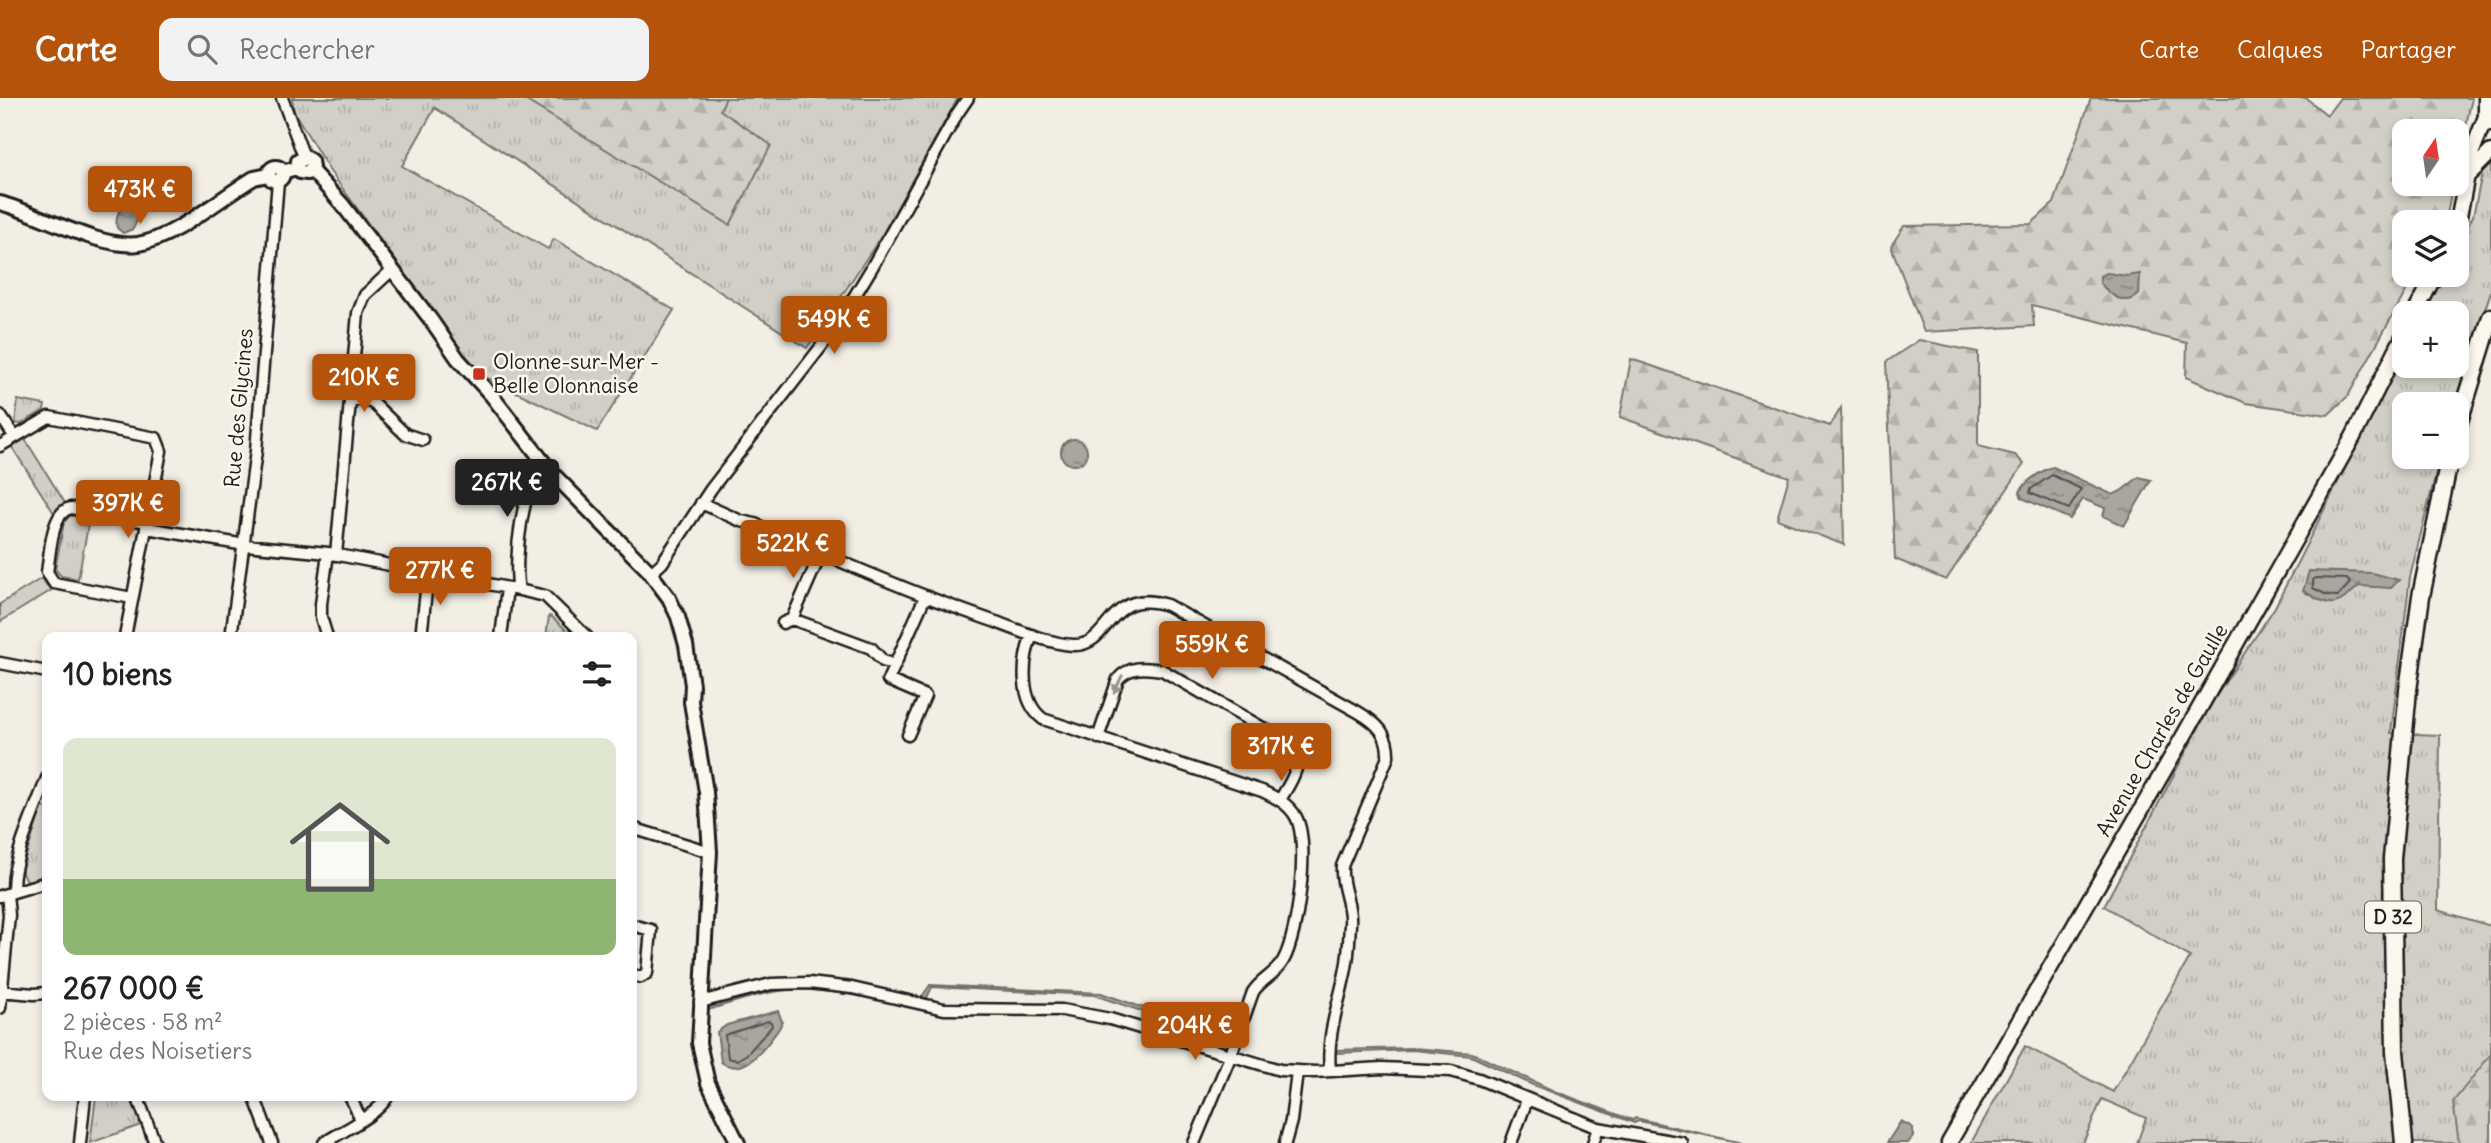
<!DOCTYPE html>
<html lang="fr">
<head>
<meta charset="utf-8">
<style>
  body { margin:0; font-family:Delius,sans-serif; background:#f2f2f2; color:#202124; height:100vh; display:flex; flex-direction:column; font-size:26px; white-space:nowrap }
  * { box-sizing:border-box; margin:0 }
  p { font-size:23px; color:#757577 }
  .icon { flex:none; width:38px; height:38px; fill:none; stroke:currentColor; stroke-width:2; stroke-linecap:round; stroke-linejoin:round }
  .map { position:relative; flex:1; overflow:hidden }
  .panel { position:absolute; left:42px; top:534px; width:595px; height:469px; display:flex; flex-direction:column; background:#fff; border-radius:14px; box-shadow:0 4px 10px #0003 }
  .panel>* { flex:none }
  .needle { width:46px; rotate:13deg }
  .fabs { position:absolute; left:2392px; top:21px; display:grid; gap:14px }
  .fabs a { display:grid; place-items:center; width:77px; height:77px; border-radius:14px; background:#fff; box-shadow:0 4px 10px #0003; font-size:35px }
  .price { position:absolute; translate:-50% -60px; padding:0 16px; border-radius:7px; background:#b45309; color:#fff; font-size:23px; line-height:46px; filter:drop-shadow(0 2px 4px #0008) }
  .price::after { content:''; position:absolute; left:50%; top:42px; width:21px; height:16px; margin-left:-10px; background:inherit; clip-path:polygon(0 0,100% 0,50% 100%) }
  .price.selected { background:#222; color:#fff }
  ul { padding:0; list-style:none }
  li { display:grid; align-content:center; gap:14px; height:371px; padding:0 21px }
  li span { display:grid; place-items:center; height:217px; border-radius:14px; color:#555 }
  li>.icon { margin-inline-start:auto }
  span .icon { width:126px; height:126px; fill:#fffc; stroke-width:1 }
  li b { font-size:30px }
  h2 { display:flex; justify-content:space-between; align-items:center; height:84px; padding:0 21px; font-size:30px }
  header { display:flex; align-items:center; gap:42px; box-sizing:border-box; height:98px; padding:0 35px; background:#b45309; color:#fff }
  header strong { font-size:33px }
  nav { display:flex; gap:38px; margin-inline-start:auto; font-size:24px }
  .search { width:490px; height:63px; background:#f2f2f2; display:flex; align-items:center; gap:18px; box-sizing:border-box; padding:0 24px; border-radius:14px; color:#757577; font-size:26px }
  .map>svg:first-child { display:block }
  .grass { fill:url(#grass-tufts); stroke:#777671; stroke-width:2 }
  .forest { fill:url(#forest-firs); stroke:#777671; stroke-width:2 }
  .water { fill:url(#water-ripples); stroke:#716f6b; stroke-width:2 }
  .lines { fill:none; stroke-linecap:round; stroke-linejoin:round }
  .shore { stroke:#545351; stroke-width:2 }
  .minor-casing { stroke:#1c1c1c; stroke-width:15 }
  .tertiary-casing { stroke:#1c1c1c; stroke-width:18 }
  .secondary-casing { stroke:#1c1c1c; stroke-width:19 }
  .primary-casing { stroke:#1c1c1c; stroke-width:21 }
  .minor { stroke:#fbf7ec; stroke-width:10 }
  .tertiary { stroke:#fbf7ec; stroke-width:12 }
  .secondary { stroke:#fbf7ec; stroke-width:14 }
  .primary { stroke:#fbf7ec; stroke-width:16 }
  .oneway { fill:#97948e }
  .poi-dot { fill:#c8321e; stroke:#fbf7ec; stroke-width:2.5 }
  .labels { text-anchor:middle; stroke-width:5; stroke-linejoin:round; paint-order:stroke }
  .shield { fill:#fbf7ec; stroke:#5f5e5a; stroke-width:2 }
  .shield-label { font-size:19px; font-weight:bold; fill:#1c1c1c }
  .poi-label { font-size:21px; fill:#1c1c1c; stroke:#fbf7ec; text-anchor:start }
  .street-label { font-size:21px; fill:#1c1c1c; stroke:#fbf7ec }
</style>
</head>
<body>
<header>
<strong>Carte</strong>
<div class="search"><svg class="icon" aria-label="search" viewBox="0 0 24 24"><circle cx="10" cy="10" r="6"/><path d="M15 15l6 6"/></svg>Rechercher</div>
<nav><a>Carte</a><a>Calques</a><a>Partager</a></nav>
</header>
<div class="map">
<svg width="2491" height="1045" viewBox="0 0 2491 1045">
  <defs>
    <pattern id="grass-tufts" width="24" height="20" patternUnits="userSpaceOnUse" patternTransform="scale(1.75)"><rect width="24" height="20" fill="#d2cfc6"/><path d="M3 7l-1-3M5 7V3M7 7l1-3M15 17l-1-3M17 17v-4M19 17l1-3" fill="none" stroke="#b4b1aa"/></pattern>
    <pattern id="forest-firs" width="22" height="20" patternUnits="userSpaceOnUse" patternTransform="scale(1.75)"><rect width="22" height="20" fill="#d2cfc6"/><path d="M5 1l3.5 6h-7zM16 11l3.5 6h-7z" fill="#b4b1aa"/></pattern>
    <pattern id="water-ripples" width="26" height="14" patternUnits="userSpaceOnUse" patternTransform="scale(1.75)"><rect width="26" height="14" fill="#a9a6a0"/><path d="M2 4q2-2 4 0t4 0M15 11q2-2 4 0t4 0" fill="none" stroke="#898682"/></pattern>
  </defs>
  <rect width="100%" height="100%" fill="#f2eee4"/>
  <filter id="ink" filterUnits="userSpaceOnUse"><feTurbulence type="fractalNoise" baseFrequency=".0143" numOctaves="2"/><feDisplacementMap in="SourceGraphic" scale="14" xChannelSelector="R" yChannelSelector="G"/><feConvolveMatrix kernelMatrix="1 2 1 2 8 2 1 2 1" color-interpolation-filters="sRGB"/></filter>
  <g filter="url(#ink)">
    <path class="grass" d="M292,0H958L882,137L807,250L435,10L402,68L548,151L554,141L674,212L597,333L479,276L329,72L294,14Z
      M2491,63V193L2454,306H2404V359H2440L2410,479L2391,635L2440,637L2438,812L2491,828V1045H2137L2146,1020L2102,1001L2083,1045H1971L2025,948L2113,994L2190,859L2104,808L2213,603L2275,509L2404,253V268H2457V215H2424L2443,177H2457V150L2473,118L2483,71Z
      M18,302L45,307L44,312L21,326L15,325Z
      M25,341L65,405L57,411L54,415L12,349Z
      M70,418H82L81,426L88,428L78,481L61,478L55,471L64,424Z
      M42,480L47,488L55,490L0,524V506Z
      M549,518L552,519L574,539H546Z
      M42,709L47,710V779L28,783L22,776V770Z
      M96,998H132L144,1026L90,1045Z"/>
    <path class="forest" d="M527,0H726L720,12L771,47L730,127L525,2Z
      M2091,0H2306L2327,17L2340,0H2472L2457,68V33H2404V86H2453L2446,121L2444,124H2404V177H2415L2348,298L2328,317L2246,305L2186,279L2187,245L2032,207L2034,228L1924,234L1891,148L1904,128L2031,126L2054,105Z
      M1919,242L1978,254V348L2015,357L2024,366L1946,482L1895,461L1886,264Z
      M1631,261L1830,328L1841,310L1844,447L1777,421L1789,379L1620,319Z
      M2491,956V1045H2459L2453,1004Z"/>
    <path class="water" d="M128,106L135,111L138,121L133,131L123,135L117,130C115,120 118,111 128,106Z
      M2107,175L2127,178L2140,176L2139,196C2126,210 2110,197 2100,185V178Z
      M1061 354a13 13 0 1 1 26 0a13 13 0 1 1-26 0Z
      M2053,369L2113,397L2121,393L2139,379L2151,382L2124,428L2103,418L2105,410L2083,401L2070,421L2022,400L2020,394C2024,384 2042,372 2053,369Z
      M2309,473L2372,475L2399,482L2391,490L2359,488C2334,510 2334,510 2303,493Z
      M930,887L1101,895L1228,939L1227,942L1094,897L932,889L925,904L919,903Z
      M791,889H814L853,894V897C831,894 809,890 787,892C759,895 732,905 705,913V910L750,896Z
      M778,913L782,923L780,929C767,947 745,981 721,964L717,934L727,927Z
      M1413,950L1472,955L1554,993L1632,1022L1636,1020L1742,1045L1639,1023L1634,1025L1533,987L1471,958L1413,952L1336,955L1335,952Z
      M1901,1023L1912,1029L1913,1039L1908,1045H1887Z"/>
    <g class="lines">
      <path class="shore" d="M2052,377L2081,391L2069,411L2030,395L2031,391Z
        M2316,480L2347,481L2350,485L2338,498L2327,497L2313,490V482Z
        M768,923L771,924L772,928L747,956L737,962L728,960L725,937Z"/>
      <defs>
        <path id="minor" d="M282,0L304,59
          M350,300L372,304L405,336L423,342
          M0,317L14,338
          M0,348L49,319L156,340L161,353L125,539
          M701,405L741,423L755,426C834,461 914,496 996,524C1017,532 1051,546 1073,547C1112,549 1106,488 1167,507L1358,614C1377,625 1389,636 1388,659L1342,768C1340,788 1352,806 1350,826C1349,841 1349,856 1346,870C1340,904 1326,936 1330,972
          M147,430L245,447L328,455L519,492L545,498L587,539
          M336,457L358,215L365,197L392,172
          M651,475L662,465L711,391L834,232L871,171L957,16L968,0
          M519,492C513,463 522,385 544,365
          M132,500L54,485L47,474C50,457 51,413 71,410L147,424
          M792,521L871,550L883,563L894,567
          M783,525L792,521L821,455
          M1032,537C1022,562 1019,603 1043,621L1262,693C1275,699 1289,706 1296,719C1310,745 1298,837 1283,863C1275,877 1261,881 1253,894L1230,959L1194,1045
          M231,539L256,353L278,83
          M327,539L321,519V506L328,455
          M421,539L428,475
          M501,539L507,490
          M0,565L47,574
          M908,637L925,598L888,582L925,499
          M1098,640L1118,581C1129,568 1145,569 1162,572L1294,648C1304,667 1289,686 1280,702
          M632,730L710,754
          M14,794C8,769 38,705 47,680
          M0,798L47,784
          M632,827L651,832L647,875L641,879L632,877
          M0,893L34,896L47,895
          M700,904L771,886L809,885L852,890L944,911L1062,912L1110,921L1280,972L1315,974L1382,970L1451,973L1479,981L1598,1030L1682,1045
          M0,910L9,817L7,796
          M137,998L155,1045
          M254,998L272,1045
          M350,998L361,1022
          M80,1045L85,998
          M324,1045C342,1033 378,1017 388,998
          M1285,1045L1291,1023L1297,974
          M1511,1045L1527,1002
          M1593,1045L1598,1030"/>
        <path id="tertiary" d="M269 76a7 7 0 1 1 14 0a7 7 0 1 1-14 0Z
          M311,72L342,106L431,222L458,261L492,298L552,375L648,472L669,500L678,519L686,547L692,587L691,604L706,694L710,754L699,945L708,985L738,1045
          M282,74L297,70L300,74L307,75L312,69L311,63L307,60L298,63L297,70
          M0,105C38,115 100,151 138,146C174,140 222,99 254,80L268,77"/>
        <path id="secondary" d="M2469,76L2491,54
          M2457,129L2471,56L2487,16
          M2415,215L2435,177
          M1949,1045L2182,641L2353,339L2404,237"/>
        <path id="primary" d="M2487,0V16L2491,25
          M2457,330L2491,219
          M2404,1045L2395,954L2392,761L2408,592L2421,498L2450,359"/>
      </defs>
      <use href="#minor" class="minor-casing"/>
      <use href="#tertiary" class="tertiary-casing"/>
      <use href="#secondary" class="secondary-casing"/>
      <use href="#primary" class="primary-casing"/>
      <use href="#minor" class="minor"/>
      <use href="#tertiary" class="tertiary"/>
      <use href="#secondary" class="secondary"/>
      <use href="#primary" class="primary"/>
    </g>
    <defs><path id="oneway-solid" d="M-6-.8H1V-3.2L6.5 0L1 3.2V.8H-6Z" transform="scale(1.75)"/></defs>
    <use class="oneway" href="#oneway-solid" transform="translate(1118 586) rotate(116)"/>
  </g>
  <rect class="poi-dot" x="472" y="269" width="14" height="14" rx="3.5"/>
  <g class="labels">
    <rect class="shield" x="2365" y="803.5" width="56" height="31" rx="5"/>
    <g class="shield-label">
      <text x="2393" y="826">D 32</text>
    </g>
    <g class="poi-label">
      <text x="493" y="271">Olonne-sur-Mer -<tspan x="493" dy="24">Belle Olonnaise</tspan></text>
    </g>
    <g class="street-label">
      <text transform="translate(239 310) rotate(-85)" y="7">Rue des Glycines</text>
      <text transform="translate(2162 632) rotate(-60)" y="7">Avenue Charles de Gaulle</text>
    </g>
  </g>
</svg>
<div class="fabs">
<a><svg class="needle" viewBox="-14 -14 28 28"><path d="M0-13l5 13h-10z" fill="#e53935"/><path d="M0 13l5-13h-10z" fill="#757577"/></svg></a>
<a><svg class="icon" aria-label="layers" viewBox="0 0 24 24"><path d="M12 4l9 5-9 5-9-5zM3 14l9 5 9-5"/></svg></a>
<a>+</a>
<a>−</a>
</div>
<b class="price" style="left:140px;top:128px">473K €</b>
<b class="price" style="left:834px;top:258px">549K €</b>
<b class="price" style="left:364px;top:316px">210K €</b>
<b class="price selected" style="left:507px;top:421px">267K €</b>
<b class="price" style="left:128px;top:442px">397K €</b>
<b class="price" style="left:793px;top:482px">522K €</b>
<b class="price" style="left:440px;top:509px">277K €</b>
<b class="price" style="left:1212px;top:583px">559K €</b>
<b class="price" style="left:1281px;top:685px">317K €</b>
<b class="price" style="left:1195px;top:964px">204K €</b>
<section class="panel">
<h2>10 biens<svg class="icon" aria-label="filters" viewBox="0 0 24 24"><path d="M4 7h16M4 17h16"/><circle cx="9" cy="7" r="2"/><circle cx="15" cy="17" r="2"/></svg></h2>
<ul>
<li><span style="background:linear-gradient(#dfe7d0 65%,#8fb573 0)"><svg class="icon" aria-label="home" viewBox="0 0 24 24"><path d="M3 11l9-7 9 7M6 9v11h12V9"/></svg></span><div><b>267 000 €</b><p>2 pièces · 58 m²</p><p>Rue des Noisetiers</p></div></li>
</ul>
</section>
</div>
</body>
</html>
